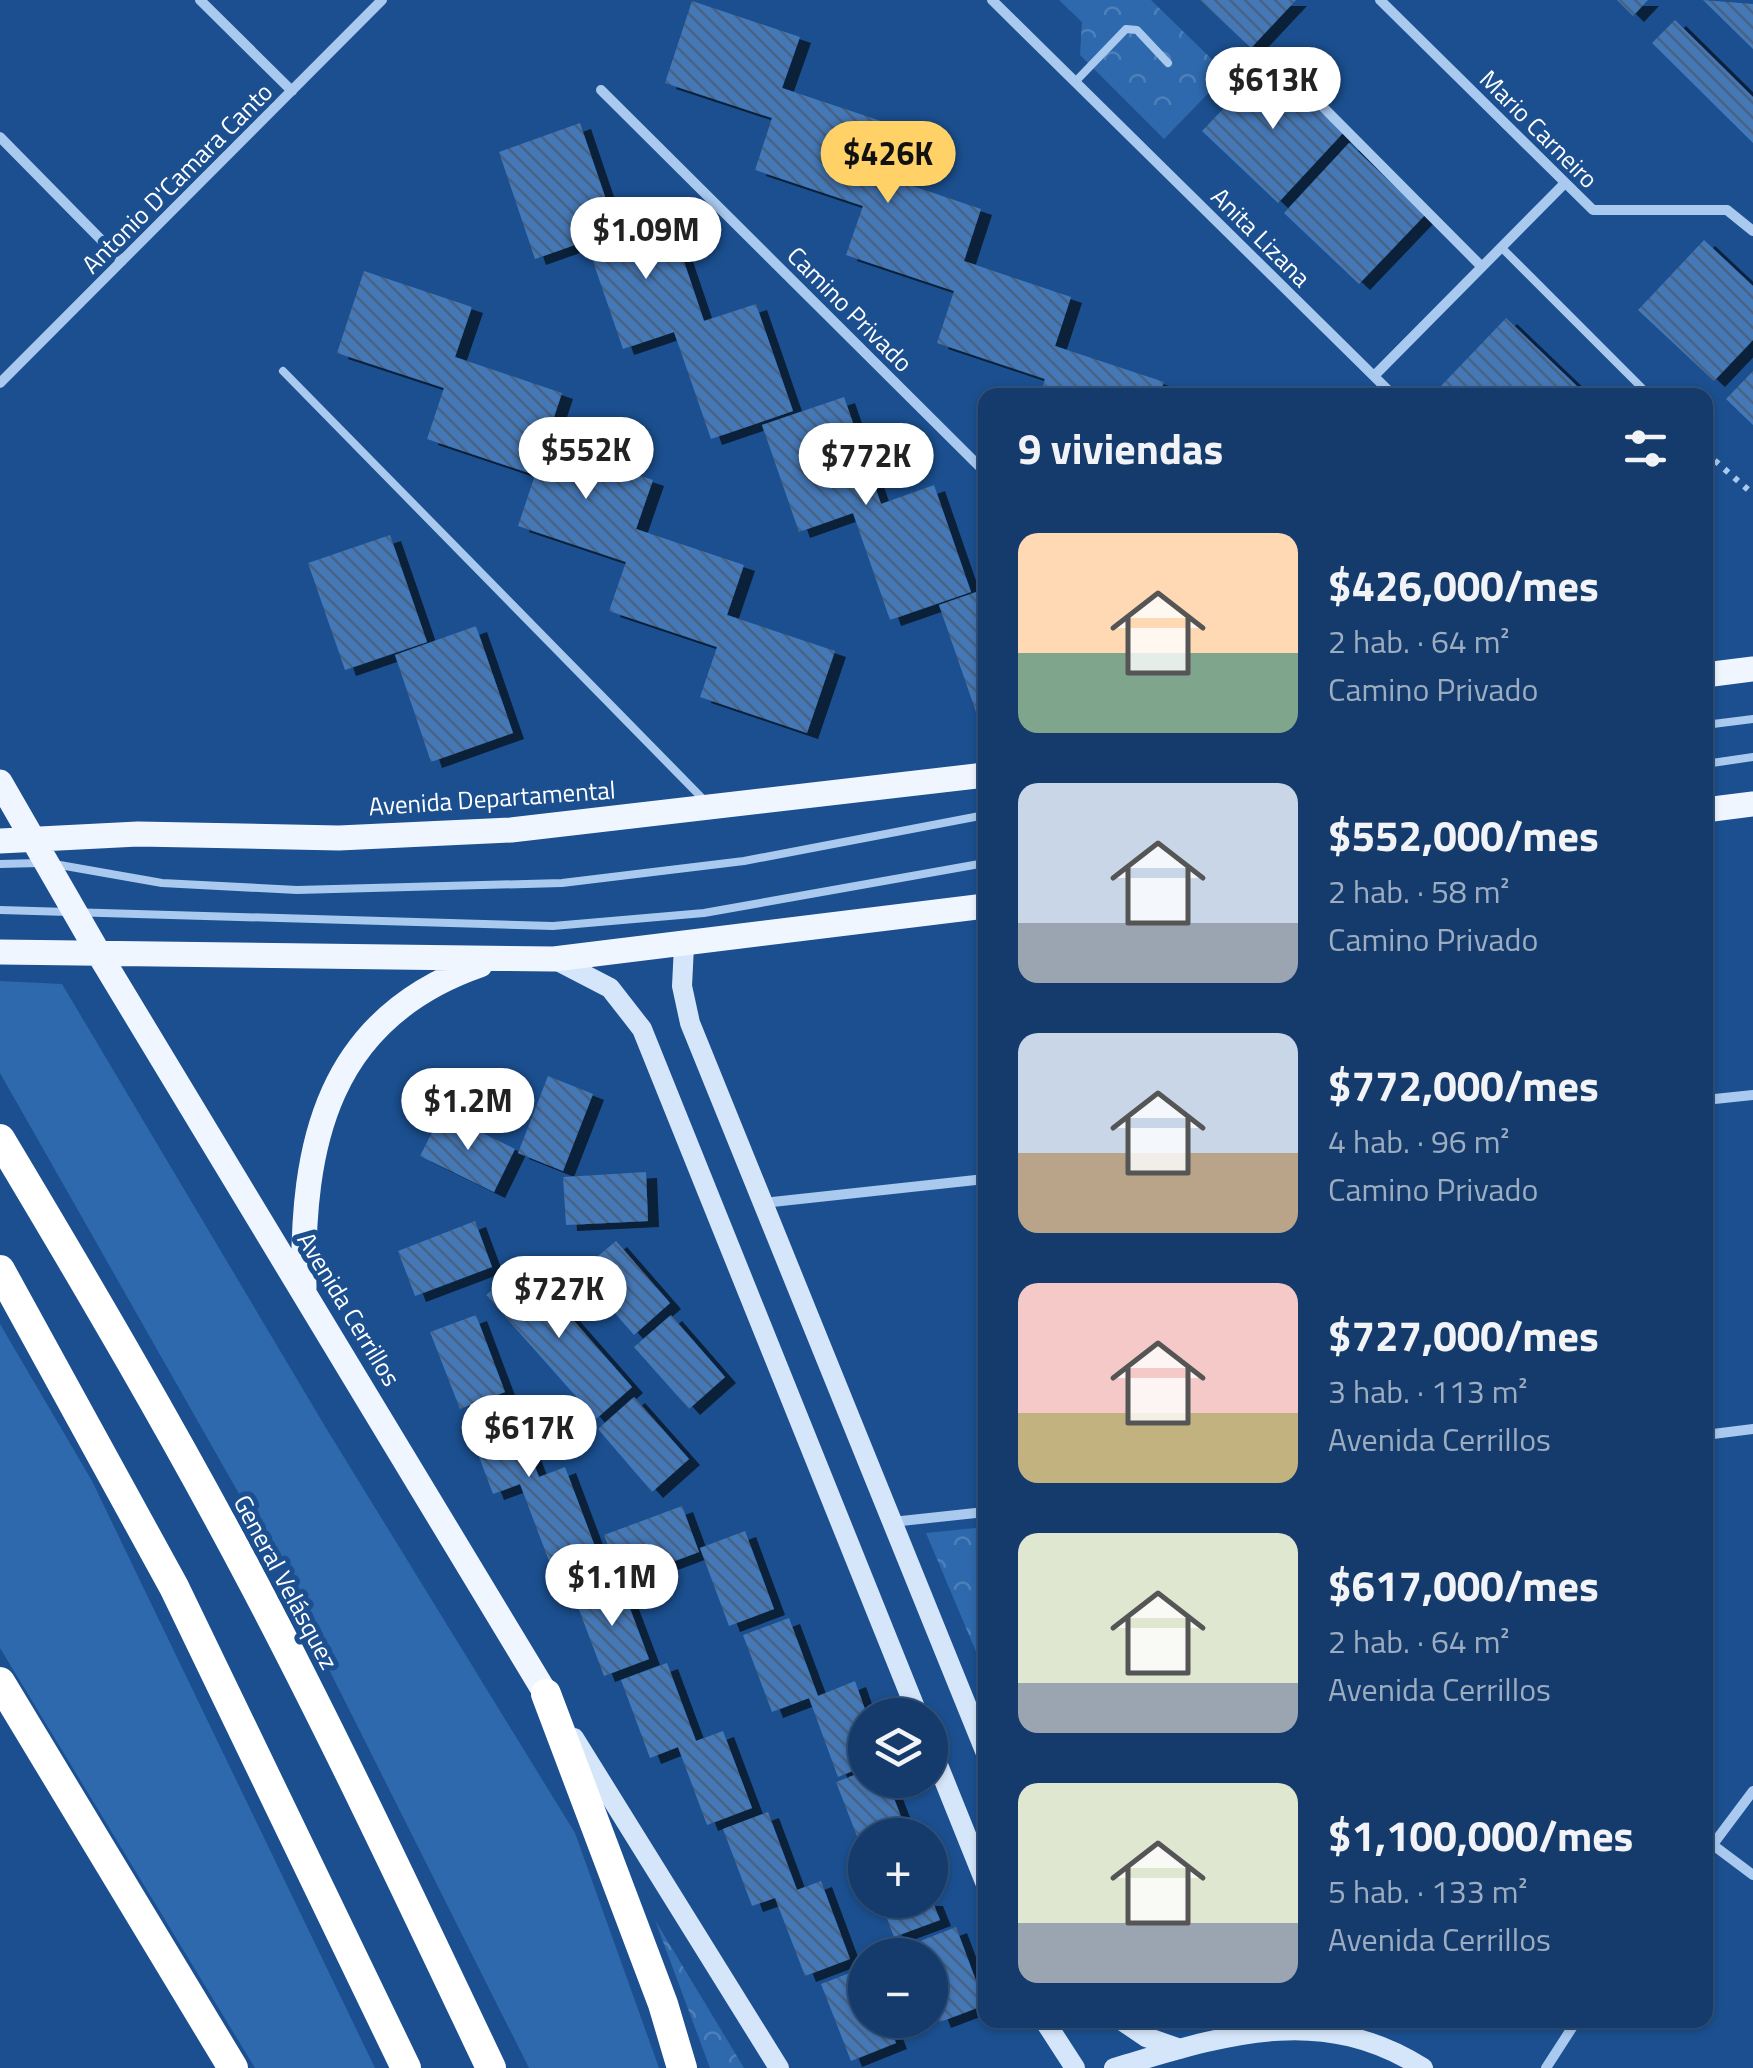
<!DOCTYPE html>
<html lang="es">
<head>
<meta charset="utf-8">
<style>
  body { margin:0; font-family:"Titillium Web",sans-serif; background:#214673; color:#f1f3f6; height:100vh; display:flex; flex-direction:column; font-size:38px; white-space:nowrap }
  * { box-sizing:border-box; margin:0 }
  p { font-size:32px; color:#9dadc1 }
  .icon { flex:none; width:55px; height:55px; fill:none; stroke:currentColor; stroke-width:2; stroke-linecap:round; stroke-linejoin:round }
  .map { position:relative; flex:1; overflow:hidden }
  .panel { position:absolute; left:978px; top:388px; width:735px; height:1640px; display:flex; flex-direction:column; background:#143b6b; border-radius:20px; box-shadow:0 2px 8px #0004,0 0 0 2px #33557e }
  .panel>* { flex:none }
  .fabs { position:absolute; left:848px; top:1698px; display:grid; gap:20px }
  .fabs a { display:grid; place-items:center; width:100px; height:100px; border-radius:50%; background:#143b6b; box-shadow:0 2px 8px #0004,0 0 0 2px #33557e; font-size:50px }
  .price { position:absolute; translate:-50% -85px; padding:0 22px; border-radius:35px; background:#fff; color:#222; font-size:32px; line-height:65px; filter:drop-shadow(0 2px 5px #0008) }
  .price::after { content:''; position:absolute; left:50%; top:60px; width:30px; height:22px; margin-left:-15px; background:inherit; clip-path:polygon(0 0,100% 0,50% 100%) }
  .price.current { background:#ffd166; color:#111 }
  ul { padding:0; list-style:none }
  li { display:flex; align-items:center; gap:30px; height:250px; padding:0 40px }
  li span { display:grid; place-items:center; flex:none; width:280px; height:200px; border-radius:20px; color:#555 }
  li>.icon { margin-inline-start:auto }
  span .icon { width:120px; height:120px; fill:#fffc; stroke-width:1 }
  li b { font-size:42px }
  h2 { display:flex; justify-content:space-between; align-items:center; height:120px; padding:0 40px; font-size:42px }
  .map>svg:first-child { display:block }
  .grass { fill:#2e69ad }
  .park { fill:url(#park-crowns) }
  .building { fill:url(#building-back-hatch); filter:url(#shadow) }
  .lines { fill:none; stroke-linecap:round; stroke-linejoin:round }
  .path { stroke:#a9c9ee; stroke-width:6; stroke-dasharray:5 8; stroke-linecap:butt }
  .lane { stroke:#a9c9ee; stroke-width:8 }
  .street { stroke:#a9c9ee; stroke-width:10 }
  .secondary { stroke:#d6e6fa; stroke-width:20 }
  .primary { stroke:#f0f6ff; stroke-width:25 }
  .highway { stroke:#fff; stroke-width:30 }
  .labels { text-anchor:middle; stroke-width:10; stroke-linejoin:round; paint-order:stroke }
  .street-label { font-size:25px; fill:#fff; stroke:#1b4f8f }
</style>
</head>
<body>
<div class="map">
<svg width="1753" height="2068" viewBox="0 0 1753 2068">
  <defs>
    <pattern id="park-crowns" width="20" height="18" patternUnits="userSpaceOnUse" patternTransform="scale(2.5)"><rect width="20" height="18" fill="#2e69ad"/><path d="M2 6a3 3 0 1 1 6 0M12 15a3 3 0 1 1 6 0" fill="none" stroke="#4d80b9"/></pattern>
    <pattern id="building-back-hatch" width="6" height="6" patternUnits="userSpaceOnUse" patternTransform="scale(2.5)"><rect width="6" height="6" fill="#4478b7"/><path d="M-1 5l2 2M0 0l6 6M5-1l2 2" fill="none" stroke="#486282"/></pattern>
    <filter id="shadow"><feDropShadow dx="11" dy="6" stdDeviation="0" flood-color="#0009"/></filter>
  </defs>
  <rect width="100%" height="100%" fill="#1b4f8f"/>
  <path class="grass" d="M0,981L62,984L326,1428L575,1833L659,2068H529L255,1522L0,1073Z
    M0,1324L92,1481L375,2068H255L0,1648Z"/>
  <path class="park" d="M1059,0H1151L1227,74L1164,139L1080,55L1082,22Z
    M985,1527V1673L926,1533Z
    M655,1920L744,2068H710Z"/>
  <path class="building" d="M1200,0H1296L1251,48Z
    M1617,0H1648L1633,16Z
    M1703,0L1753,4V49Z
    M692,1L800,37L782,88L890,124L874,173L981,209L964,261L1071,297L1055,346L1164,382L1159,395H1040L1045,379L937,343L954,291L846,255L863,206L755,170L772,118L665,83Z
    M1675,20L1753,97V143L1652,43Z
    M1268,62L1343,133L1278,203L1202,131Z
    M580,123L617,232L668,214L704,321L756,304L793,411L711,439L674,332L623,349L586,241L535,259L499,152Z
    M1349,143L1425,215L1359,284L1284,213Z
    M1704,240L1753,286V340L1714,381L1638,310Z
    M364,271L472,307L455,357L562,393L545,444L653,480L636,529L744,565L727,615L835,651L807,733L700,697L717,647L609,611L626,562L518,526L535,475L427,439L444,388L337,353Z
    M1506,318L1581,390L1576,395H1448L1440,387Z
    M1753,371V425L1726,399Z
    M844,397L881,504L934,485L971,592L890,620L853,513L799,532L762,425Z
    M390,535L427,642L345,670L308,563Z
    M985,589V709L976,712L939,605Z
    M476,626L513,733L431,762L395,655Z
    M548,1076L593,1094L563,1171L518,1153Z
    M442,1113L515,1149L494,1192L420,1156Z
    M646,1172L648,1221L566,1225L563,1177Z
    M475,1221L492,1267L415,1296L398,1251Z
    M616,1241L670,1303L634,1335L579,1272Z
    M523,1263L632,1387L596,1419L486,1295Z
    M476,1315L505,1392L460,1409L430,1332Z
    M671,1315L725,1377L689,1409L634,1347Z
    M634,1397L689,1459L652,1492L598,1429Z
    M509,1400L539,1477L565,1467L594,1544L549,1561L520,1484L493,1494L464,1417Z
    M682,1506L699,1552L621,1581L604,1535Z
    M745,1531L774,1609L729,1626L700,1548Z
    M620,1582L649,1659L604,1676L575,1599Z
    M789,1618L818,1696L855,1681L867,1715L865,1766L838,1777L809,1698L772,1712L743,1635Z
    M667,1663L696,1741L723,1731L752,1808L707,1825L678,1747L650,1758L621,1680Z
    M865,1771V1780H887L908,1835H865V1857L836,1782Z
    M768,1812L797,1890L821,1881L850,1959L805,1976L775,1898L752,1906L723,1829Z
    M880,1900H932L940,1920L894,1937Z
    M956,1927L985,2005L940,2022L930,1996V1955H914L910,1945Z
    M865,1967V2020H887L896,2043L851,2061L821,1984Z"/>
  <g class="lines">
    <path class="path" d="M1705,452L1753,494"/>
    <path class="lane" d="M1075,82L1126,29L1137,30L1168,63
      M1502,248L1649,395
      M283,371L704,800
      M1705,725L1753,719
      M1705,764L1753,757
      M0,864L40,863
      M54,864L162,883L297,890L562,883L744,861L985,815
      M0,910L553,926L704,913L985,863"/>
    <path class="street" d="M200,0L292,91
      M992,0L1393,395
      M1380,0L1593,210H1727L1753,231
      M601,90L985,472
      M1316,100L1482,267
      M0,137L122,261
      M1374,376L1565,183
      M0,383L382,0
      M1705,1100L1753,1095
      M763,1203L985,1179
      M1705,1435L1753,1429
      M892,1522L985,1512
      M1705,1839L1753,1875
      M1705,1855L1753,1791
      M1546,2068L1577,2020"/>
    <path class="secondary" d="M684,946L682,986L690,1023L985,1751
      M556,960L610,988L642,1029L918,1715
      M574,1738L779,2068
      M930,1745L985,1882
      M1044,2020L1075,2068
      M1121,2020L1146,2037L1180,2049
      M1114,2068C1223,2036 1319,2002 1423,2068"/>
    <path class="primary" d="M1705,675L1753,669
      M0,782L99,954L546,1694
      M1705,810L1753,804
      M0,841L138,834L339,838L511,830L985,775
      M0,952L554,959L985,906
      M304,1288C301,1144 327,1018 480,965"/>
    <path class="highway" d="M0,1139C88,1286 175,1434 255,1586C338,1744 414,1906 491,2068
      M0,1270L174,1587L406,2068
      M0,1682L233,2068
      M546,1694L663,2004L682,2068"/>
  </g>
  <g class="labels">
    <g class="street-label">
      <text transform="translate(1539 129) rotate(45)" y="9">Mario Carneiro</text>
      <text transform="translate(177 178) rotate(-45)" y="9">Antonio D'Camara Canto</text>
      <text transform="translate(1261 237) rotate(45)" y="9">Anita Lizana</text>
      <text transform="translate(850 309) rotate(45)" y="9">Camino Privado</text>
      <text transform="translate(492 798) rotate(-4)" y="9">Avenida Departamental</text>
      <text transform="translate(349 1309) rotate(59)" y="9">Avenida Cerrillos</text>
      <text transform="translate(286 1582) rotate(62)" y="9">General Velásquez</text>
    </g>
  </g>
</svg>
<div class="fabs">
<a><svg class="icon" aria-label="layers" viewBox="0 0 24 24"><path d="M12 4l9 5-9 5-9-5zM3 14l9 5 9-5"/></svg></a>
<a>+</a>
<a>−</a>
</div>
<b class="price" style="left:1273px;top:132px">$613K</b>
<b class="price current" style="left:888px;top:206px">$426K</b>
<b class="price" style="left:646px;top:282px">$1.09M</b>
<b class="price" style="left:586px;top:502px">$552K</b>
<b class="price" style="left:866px;top:508px">$772K</b>
<b class="price" style="left:468px;top:1153px">$1.2M</b>
<b class="price" style="left:559px;top:1341px">$727K</b>
<b class="price" style="left:529px;top:1480px">$617K</b>
<b class="price" style="left:612px;top:1629px">$1.1M</b>
<section class="panel">
<h2>9 viviendas<svg class="icon" aria-label="filters" viewBox="0 0 24 24"><path d="M4 7h16M4 17h16"/><circle cx="9" cy="7" r="2"/><circle cx="15" cy="17" r="2"/></svg></h2>
<ul>
<li><span style="background:linear-gradient(#ffd9b3 60%,#7fa58c 0)"><svg class="icon" aria-label="home" viewBox="0 0 24 24"><path d="M3 11l9-7 9 7M6 9v11h12V9"/></svg></span><div><b>$426,000/mes</b><p>2 hab. · 64 m²</p><p>Camino Privado</p></div></li>
<li><span style="background:linear-gradient(#c9d6e8 70%,#9aa5b1 0)"><svg class="icon" aria-label="home" viewBox="0 0 24 24"><path d="M3 11l9-7 9 7M6 9v11h12V9"/></svg></span><div><b>$552,000/mes</b><p>2 hab. · 58 m²</p><p>Camino Privado</p></div></li>
<li><span style="background:linear-gradient(#c9d6e8 60%,#b9a48a 0)"><svg class="icon" aria-label="home" viewBox="0 0 24 24"><path d="M3 11l9-7 9 7M6 9v11h12V9"/></svg></span><div><b>$772,000/mes</b><p>4 hab. · 96 m²</p><p>Camino Privado</p></div></li>
<li><span style="background:linear-gradient(#f6c9c9 65%,#c2b280 0)"><svg class="icon" aria-label="home" viewBox="0 0 24 24"><path d="M3 11l9-7 9 7M6 9v11h12V9"/></svg></span><div><b>$727,000/mes</b><p>3 hab. · 113 m²</p><p>Avenida Cerrillos</p></div></li>
<li><span style="background:linear-gradient(#dfe7d0 75%,#9aa5b1 0)"><svg class="icon" aria-label="home" viewBox="0 0 24 24"><path d="M3 11l9-7 9 7M6 9v11h12V9"/></svg></span><div><b>$617,000/mes</b><p>2 hab. · 64 m²</p><p>Avenida Cerrillos</p></div></li>
<li><span style="background:linear-gradient(#dfe7d0 70%,#9aa5b1 0)"><svg class="icon" aria-label="home" viewBox="0 0 24 24"><path d="M3 11l9-7 9 7M6 9v11h12V9"/></svg></span><div><b>$1,100,000/mes</b><p>5 hab. · 133 m²</p><p>Avenida Cerrillos</p></div></li>
</ul>
</section>
</div>
</body>
</html>
